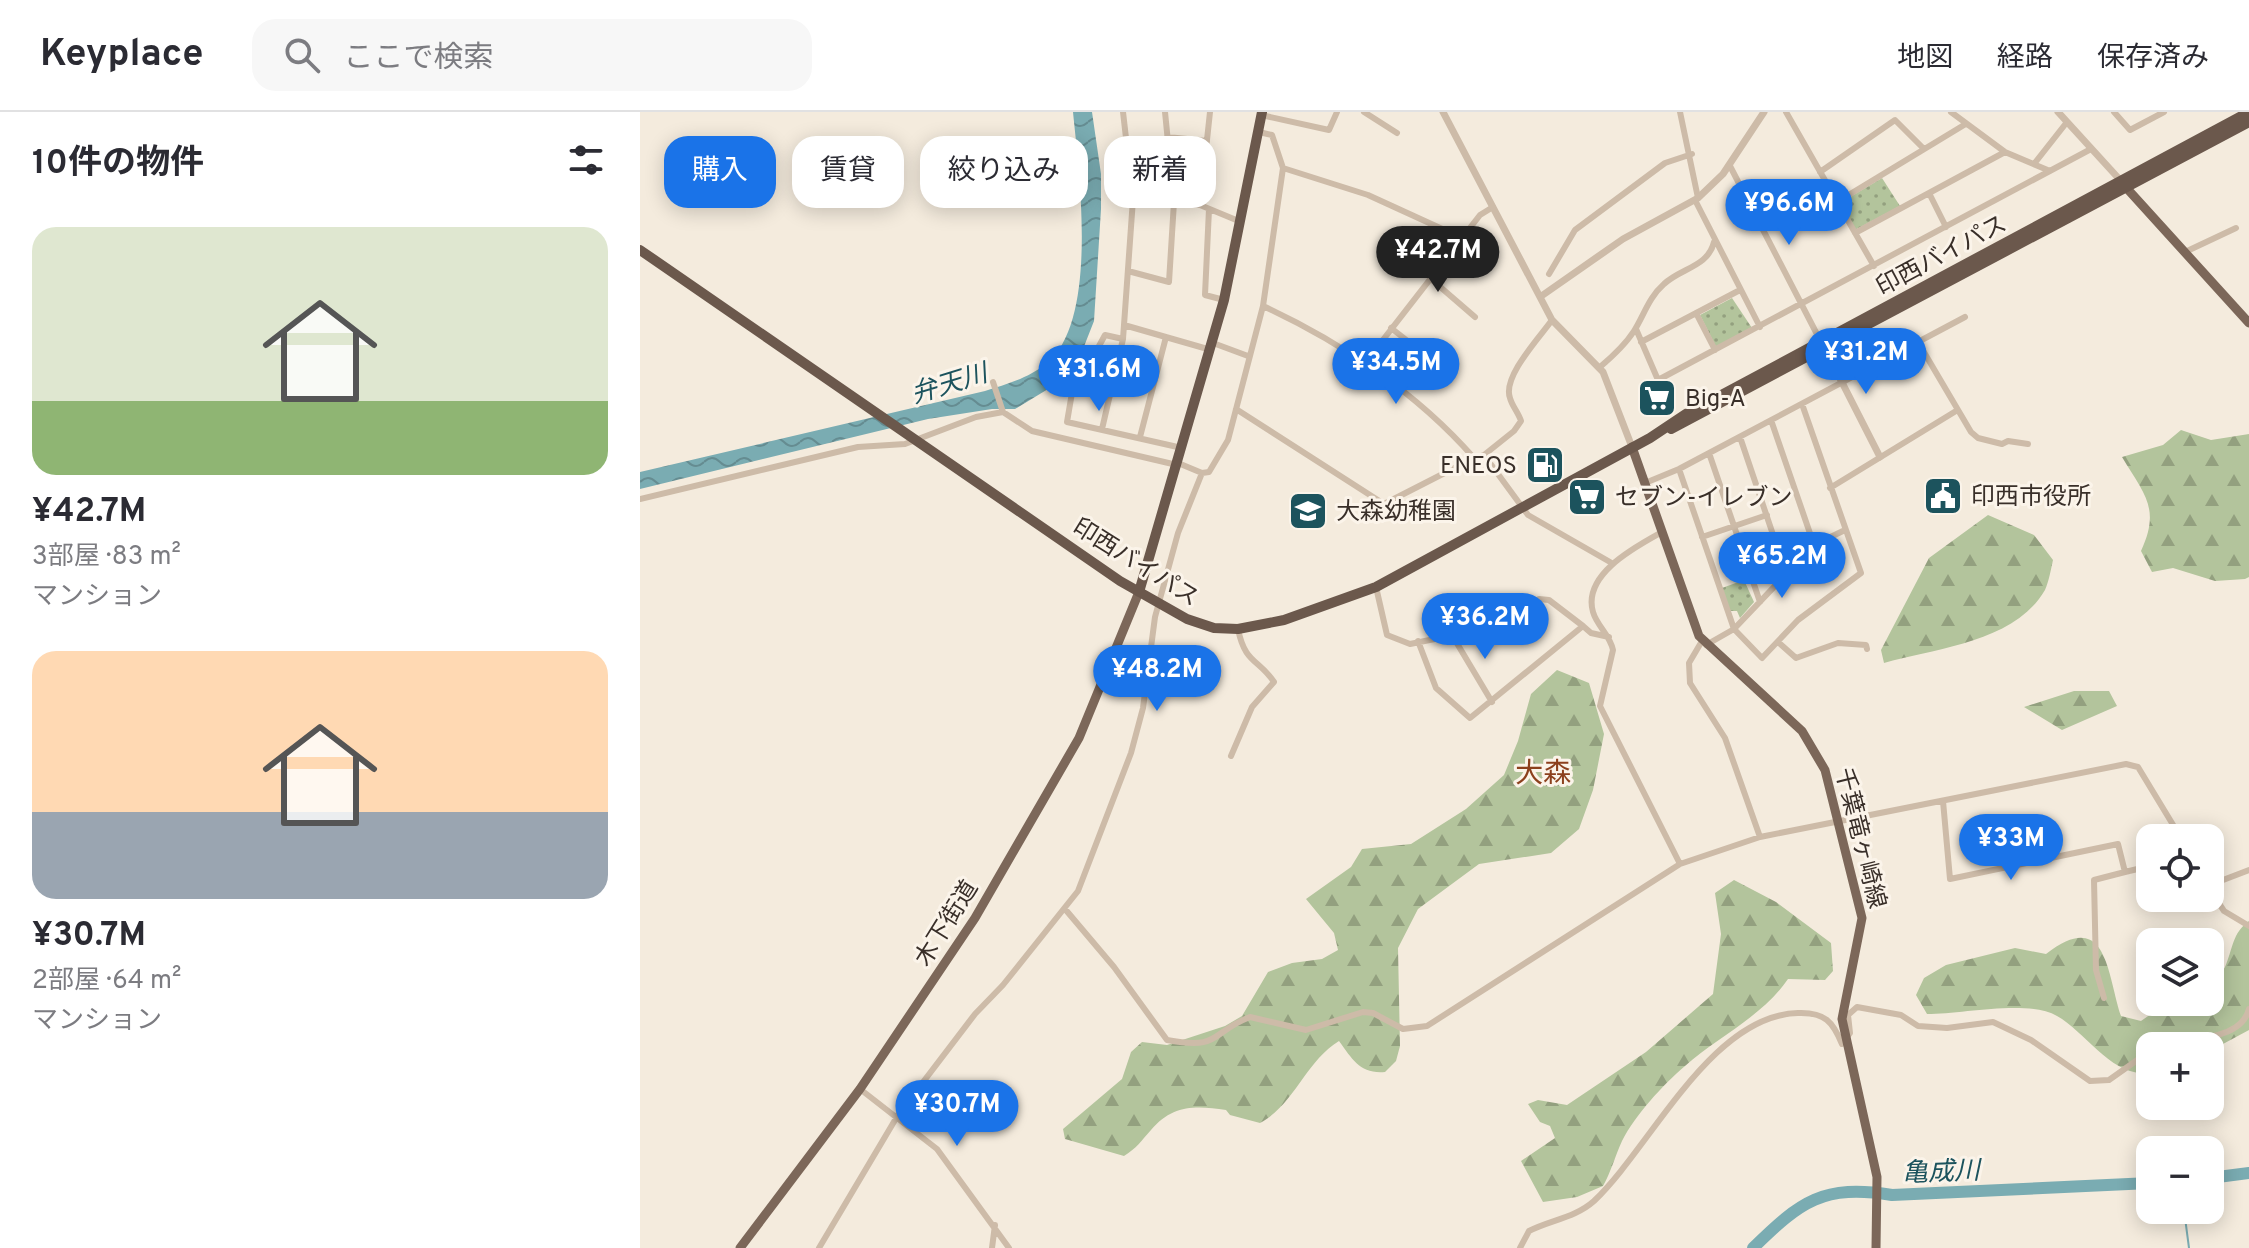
<!DOCTYPE html>
<html lang="ja">
<head>
<meta charset="utf-8">
<style>
  body { margin:0; font-family:Overpass,"Noto Sans JP",sans-serif; background:#f7f7f7; color:#2b2b33; height:100vh; display:flex; flex-direction:column; font-size:30px; white-space:nowrap }
  * { box-sizing:border-box; margin:0 }
  p { font-size:26px; color:#7c7c81 }
  .icon { flex:none; width:44px; height:44px; fill:none; stroke:currentColor; stroke-width:2; stroke-linecap:round; stroke-linejoin:round }
  .map { position:relative; flex:1; overflow:hidden }
  .drawer { display:flex; flex-direction:column; background:#fff; width:640px }
  .drawer>* { flex:none }
  .top-card { position:absolute; left:24px; top:24px; width:760px; height:72px; display:flex; gap:16px }
  .buttons { position:absolute; left:1496px; top:712px; display:grid; gap:16px }
  .buttons a { display:grid; place-items:center; width:88px; height:88px; border-radius:16px; background:#fff; box-shadow:0 4px 20px #0003; font-size:40px }
  .price { position:absolute; translate:-50% -68px; padding:0 18px; border-radius:28px; background:#1a73e8; color:#fff; font-size:26px; line-height:52px; filter:drop-shadow(0 2px 4px #0008) }
  .price::after { content:''; position:absolute; left:50%; top:48px; width:24px; height:18px; margin-left:-12px; background:inherit; clip-path:polygon(0 0,100% 0,50% 100%) }
  .price.current { background:#222; color:#fff }
  ul { padding:0; list-style:none }
  li { display:grid; align-content:center; gap:16px; height:424px; padding:0 32px }
  li span { display:grid; place-items:center; height:248px; border-radius:24px; color:#555 }
  li>.icon { margin-inline-start:auto }
  span .icon { width:144px; height:144px; fill:#fffc; stroke-width:1 }
  li b { font-size:34px }
  h2 { display:flex; justify-content:space-between; align-items:center; height:96px; padding:0 32px; font-size:34px }
  .tag { padding:0 28px; border-radius:24px; background:#fff; box-shadow:0 4px 20px #0003; font-size:28px; line-height:72px }
  .tag.current { background:#1a73e8; color:#fff }
  header { display:flex; align-items:center; gap:48px; box-sizing:border-box; height:112px; padding:0 40px; background:#fff; border-bottom:2px solid #e1e1e2 }
  header strong { font-size:38px }
  nav { display:flex; gap:44px; margin-inline-start:auto; font-size:28px }
  .search { width:560px; height:72px; background:#f7f7f7; display:flex; align-items:center; gap:20px; box-sizing:border-box; padding:0 28px; border-radius:24px; color:#7c7c81; font-size:30px }
  main { display:flex; flex:1; min-height:0 }
  .map>svg:first-child { display:block }
  .forest { fill:url(#forest-firs) }
  .park { fill:url(#park-dots) }
  .water { fill:url(#water-waves) }
  .lines { fill:none; stroke-linecap:round; stroke-linejoin:round }
  .stream { stroke:#7aacb2; stroke-width:2 }
  .river { stroke:#7aacb2; stroke-width:12 }
  .minor { stroke:#cdbba8; stroke-width:6 }
  .tertiary { stroke:#cdbba8; stroke-width:7 }
  .primary { stroke:#7c6759; stroke-width:9 }
  .trunk { stroke:#6b584c; stroke-width:10 }
  .labels { text-anchor:middle; stroke-width:6; stroke-linejoin:round; paint-order:stroke }
  .street-label { font-size:24px; fill:#392f29; stroke:#fbf4ea }
  .poi-label { font-size:24px; fill:#392f29; stroke:#fbf4ea; text-anchor:start }
  .water-label { font-size:26px; font-style:italic; fill:#1c535d; stroke:#fbf4ea }
  .quarter-label { font-size:28px; fill:#8c401d; stroke:#fbf4ea }
</style>
</head>
<body>
<header>
<strong>Keyplace</strong>
<div class="search"><svg class="icon" aria-label="search" viewBox="0 0 24 24"><circle cx="10" cy="10" r="6"/><path d="M15 15l6 6"/></svg>ここで検索</div>
<nav><a>地図</a><a>経路</a><a>保存済み</a></nav>
</header>
<main>
<section class="drawer">
<h2>10件の物件<svg class="icon" aria-label="filters" viewBox="0 0 24 24"><path d="M4 7h16M4 17h16"/><circle cx="9" cy="7" r="2"/><circle cx="15" cy="17" r="2"/></svg></h2>
<ul>
<li><span style="background:linear-gradient(#dfe7d0 70%,#8fb573 0)"><svg class="icon" aria-label="home" viewBox="0 0 24 24"><path d="M3 11l9-7 9 7M6 9v11h12V9"/></svg></span><div><b>¥42.7M</b><p>3部屋 · 83 m²</p><p>マンション</p></div></li>
<li><span style="background:linear-gradient(#ffd9b3 65%,#9aa5b1 0)"><svg class="icon" aria-label="home" viewBox="0 0 24 24"><path d="M3 11l9-7 9 7M6 9v11h12V9"/></svg></span><div><b>¥30.7M</b><p>2部屋 · 64 m²</p><p>マンション</p></div></li>
</ul>
</section>
<div class="map">
<svg width="1609" height="1136" viewBox="0 0 1609 1136">
  <defs>
    <pattern id="forest-firs" width="22" height="20" patternUnits="userSpaceOnUse" patternTransform="scale(2)"><rect width="22" height="20" fill="#b3c49c"/><path d="M5 1l3.5 6h-7zM16 11l3.5 6h-7z" fill="#93a07f"/></pattern>
    <pattern id="park-dots" width="8" height="8" patternUnits="userSpaceOnUse" patternTransform="scale(2)"><rect width="8" height="8" fill="#b3c49c"/><path d="M2 2h.1M6 6h.1" fill="none" stroke="#93a07f" stroke-width="1.8" stroke-linecap="round"/></pattern>
    <pattern id="water-waves" width="16" height="10" patternUnits="userSpaceOnUse" patternTransform="scale(2)"><rect width="16" height="10" fill="#7aacb2"/><path d="M0 5q4-4 8 0t8 0" fill="none" stroke="#658c91"/></pattern>
  </defs>
  <rect width="100%" height="100%" fill="#f4ebdd"/>
  <path class="forest" d="M1541,318L1571,328L1609,322V465L1605,467L1575,469L1533,456L1512,460L1501,439C1521,396 1504,382 1482,345L1523,333Z
    M1348,403L1394,423L1413,448C1411,457 1409,469 1405,478C1375,530 1296,536 1244,551L1241,538L1289,446Z
    M917,558L949,571L964,622L953,678L939,717L911,741L839,752L778,797L758,836L760,934L756,949L745,960C720,962 713,948 699,929C665,950 655,992 620,1011L590,1003L586,998C555,993 532,993 511,1018C501,1029 497,1036 484,1044L425,1027L423,1017L482,967L491,940L502,930L527,933L585,914L602,904L628,860L652,851L682,847L698,838L694,821L666,787L711,755L722,737L771,732L826,697L864,663L878,629L891,582Z
    M1434,579H1469L1477,594L1422,618L1384,595Z
    M1094,768L1136,790L1191,831L1193,859L1185,868L1148,867C1123,904 1079,924 1045,954C1022,974 996,1002 982,1029C975,1044 971,1060 963,1074L937,1085L903,1090L881,1049L915,1026L910,1014L900,1010L888,992L898,988L927,993L1006,940L1073,882L1081,822L1075,781Z
    M1609,809V918L1570,939V934H1510V960C1474,968 1446,920 1417,904C1388,887 1322,902 1287,902L1276,883L1284,866L1306,853L1375,836L1406,842C1467,795 1467,861 1481,904L1501,909L1528,890H1570C1570,872 1577,869 1585,855C1593,837 1592,821 1609,809Z"/>
  <path class="park" d="M1242,66L1260,94L1215,118L1200,91Z
    M1092,186L1112,216L1076,235L1060,203Z
    M1104,468L1114,490L1100,506L1097,499H1090L1082,476Z"/>
  <path class="water" d="M433,0H452L461,62V97L454,209L443,237L413,274L375,297H352L288,307L0,377V360L345,279C367,272 389,266 407,251C459,208 439,61 433,0Z"/>
  <g class="lines">
    <path class="stream" d="M1544,1098L1549,1136"/>
    <path class="river" d="M1570,1066L1609,1061
      M1113,1136C1161,1089 1183,1072 1252,1083L1510,1071"/>
    <path class="minor" d="M724,0L757,21
      M1040,0L1058,86
      M1146,0L1234,154
      M1311,0L1365,40L1410,59
      M1474,0L1490,18L1524,0
      M621,3L689,18L697,0
      M527,25L567,29
      M1394,52L1427,10
      M1090,54L1181,230
      M472,56L489,55
      M643,56L728,83L822,126
      M1180,60L1255,8L1284,37
      M1289,81L1306,115
      M493,87L560,93L601,110
      M1055,88L1120,215
      M1197,90L1324,13
      M560,93L570,0
      M569,97L565,183L584,188
      M1215,121L1365,40
      M1545,140L1596,116
      M488,159L529,170L534,90L525,0
      M909,162L935,118L1025,51L1052,42
      M791,167L835,205
      M623,194C701,230 777,281 834,346L844,343L888,403L970,450
      M1056,201L1075,238
      M484,213L571,238
      M751,216L797,252
      M996,217L1018,268L1451,37
      M483,227L465,223L447,256L434,269L427,310L542,336
      M1001,230L1100,178
      M1278,230L1331,320L1338,326L1362,332L1368,329L1388,332
      M573,231L608,244
      M725,251L840,103L853,95
      M960,255C973,244 985,233 994,219C1004,203 1009,185 1024,172C1041,156 1068,155 1074,130
      M353,270L363,300
      M596,297L744,392L834,346
      M1131,308L1174,433
      M462,317L483,227L493,87L483,0
      M500,325L526,225
      M1100,325L1146,461
      M1069,341L1120,490
      M844,343L874,319L881,309C878,300 872,294 870,286C862,265 900,225 912,208
      M538,351L562,361
      M1039,357L1094,517L1122,546L1158,508L1221,461L1162,292
      M1005,371L1039,357L1325,205
      M1190,376L1316,299
      M0,387L218,335L265,332L336,305L363,300L392,319L537,353
      M1022,420C997,434 942,462 953,500C957,514 970,523 973,538L960,594L1040,752
      M1062,425L1127,403
      M736,475L747,523L770,532L824,521L845,526L899,487L909,488L943,514
      M812,523L852,590
      M778,529L796,576L830,606L943,514L951,521L969,525
      M1062,529L1049,551L1050,571L1085,626L1120,725
      M1138,530L1156,546L1198,531L1226,533L1227,537
      M1066,533L1094,517L1174,433L1205,418
      M591,644L612,595L634,570C619,547 605,552 598,517
      M1303,689L1310,767L1478,732L1485,760L1510,754
      M1570,773L1609,758
      M1570,778L1584,799L1609,814
      M425,797L474,855L527,928C582,938 569,921 610,905L666,918L723,900L733,901L763,917L787,914L1040,752L1120,725L1486,652L1498,655L1541,726
      M1464,886L1456,858L1454,768L1485,760
      M1516,934L1521,929C1549,927 1601,929 1609,897
      M220,977L297,1037L369,1136
      M179,1136L258,1003L335,902L363,873L438,779L491,641L503,596L515,505L538,421L562,361L569,360L588,328L623,194L643,56L632,23L619,20
      M352,1136L355,1113
      M880,1136L889,1119C910,1108 935,1106 954,1089C1011,1035 1071,903 1158,901C1185,900 1193,910 1202,932L1210,921L1208,903L1217,895L1261,903L1278,914L1307,916L1353,910L1391,928L1450,969L1469,968L1510,939"/>
    <path class="tertiary" d="M803,0L912,208L963,260L992,335
      M1418,0L1481,69
      M900,185L983,127L1058,86L1083,62L1124,0
      M1183,233L1240,345"/>
    <path class="primary" d="M1482,71L1609,211
      M992,335L1059,524L1162,619L1185,658L1222,806L1202,907L1237,1065L1236,1136
      M100,1136L220,977L335,806L439,626L499,480"/>
    <path class="trunk" d="M0,138L480,469L547,507L574,516L598,517L644,508L736,475L1010,326L1046,302L1609,0
      M1031,317L1609,10
      M499,480L584,188L622,0"/>
  </g>
  <defs>
    <symbol id="supermarket-square" viewBox="-11 -11 22 22"><rect x="-9" y="-9" width="18" height="18" rx="4" fill="#1c535d" stroke="#fbf4ea"/><path d="M-6-5.5h2.5l.6 2H6L4.5 2H-2.5L-4.4-4H-6ZM-1.5 3.2a1.3 1.3 0 1 0 .1 0ZM3 3.2a1.3 1.3 0 1 0 .1 0Z" fill="#fff"/></symbol>
    <symbol id="fuel-square" viewBox="-11 -11 22 22"><rect x="-9" y="-9" width="18" height="18" rx="4" fill="#1c535d" stroke="#fbf4ea"/><path d="M-5.5-6h7V0h2V4h1.3V-2.5L3-4.5l.8-.8L6-3V5H2.5V1h-1V6h-7ZM-4.2-4.7v3.2H.2V-4.7Z" fill="#fff"/></symbol>
    <symbol id="civic-square" viewBox="-11 -11 22 22"><rect x="-9" y="-9" width="18" height="18" rx="4" fill="#1c535d" stroke="#fbf4ea"/><path d="M-.6-6.5H3V-4.5H.6V-3L4-1V1h2V6H-6V1h2V-1L-.6-3ZM-1.2 2.5V6h2.4V2.5Z" fill="#fff"/></symbol>
    <symbol id="school-square" viewBox="-11 -11 22 22"><rect x="-9" y="-9" width="18" height="18" rx="4" fill="#1c535d" stroke="#fbf4ea"/><path d="M0-5L7-2L0 1L-7-2ZM-4 1L0 2.5L4 1V4Q0 6-4 4Z" fill="#fff"/></symbol>
  </defs>
  <g fill-rule="evenodd">
    <use href="#supermarket-square" x="995" y="264" width="44" height="44"/>
    <use href="#fuel-square" x="883" y="331" width="44" height="44"/>
    <use href="#civic-square" x="1281" y="362" width="44" height="44"/>
    <use href="#supermarket-square" x="925" y="363" width="44" height="44"/>
    <use href="#school-square" x="646" y="377" width="44" height="44"/>
  </g>
  <g class="labels">
    <g class="street-label">
      <text transform="translate(1301 143) rotate(-28)" y="8">印西バイパス</text>
      <text transform="translate(496 450) rotate(32)" y="8">印西バイパス</text>
      <text transform="translate(1221 726) rotate(76)" y="8">千葉竜ヶ崎線</text>
      <text transform="translate(306 811) rotate(-58)" y="8">木下街道</text>
    </g>
    <g class="poi-label">
      <text x="1045" y="294">Big-A</text>
      <text x="877" y="361" text-anchor="end">ENEOS</text>
      <text x="1331" y="392">印西市役所</text>
      <text x="975" y="393">セブン-イレブン</text>
      <text x="696" y="407">大森幼稚園</text>
    </g>
    <g class="water-label">
      <text transform="translate(309 271) rotate(-17)" y="9">弁天川</text>
      <text transform="translate(1301 1059) rotate(-2)" y="9">亀成川</text>
    </g>
    <g class="quarter-label">
      <text x="903" y="670">大森</text>
    </g>
  </g>
</svg>
<div class="buttons">
<a><svg class="icon" aria-label="locate" viewBox="0 0 24 24"><circle cx="12" cy="12" r="6"/><path d="M12 2v4M12 18v4M2 12h4M18 12h4"/></svg></a>
<a><svg class="icon" aria-label="layers" viewBox="0 0 24 24"><path d="M12 4l9 5-9 5-9-5zM3 14l9 5 9-5"/></svg></a>
<a>+</a>
<a>−</a>
</div>
<b class="price" style="left:1149px;top:135px">¥96.6M</b>
<b class="price current" style="left:798px;top:182px">¥42.7M</b>
<b class="price" style="left:1226px;top:284px">¥31.2M</b>
<b class="price" style="left:756px;top:294px">¥34.5M</b>
<b class="price" style="left:459px;top:301px">¥31.6M</b>
<b class="price" style="left:1142px;top:488px">¥65.2M</b>
<b class="price" style="left:845px;top:549px">¥36.2M</b>
<b class="price" style="left:517px;top:601px">¥48.2M</b>
<b class="price" style="left:1371px;top:770px">¥33M</b>
<b class="price" style="left:317px;top:1036px">¥30.7M</b>
<div class="top-card">
<a class="tag current">購入</a>
<a class="tag">賃貸</a>
<a class="tag">絞り込み</a>
<a class="tag">新着</a>
</div>
</div>
</main>
</body>
</html>
